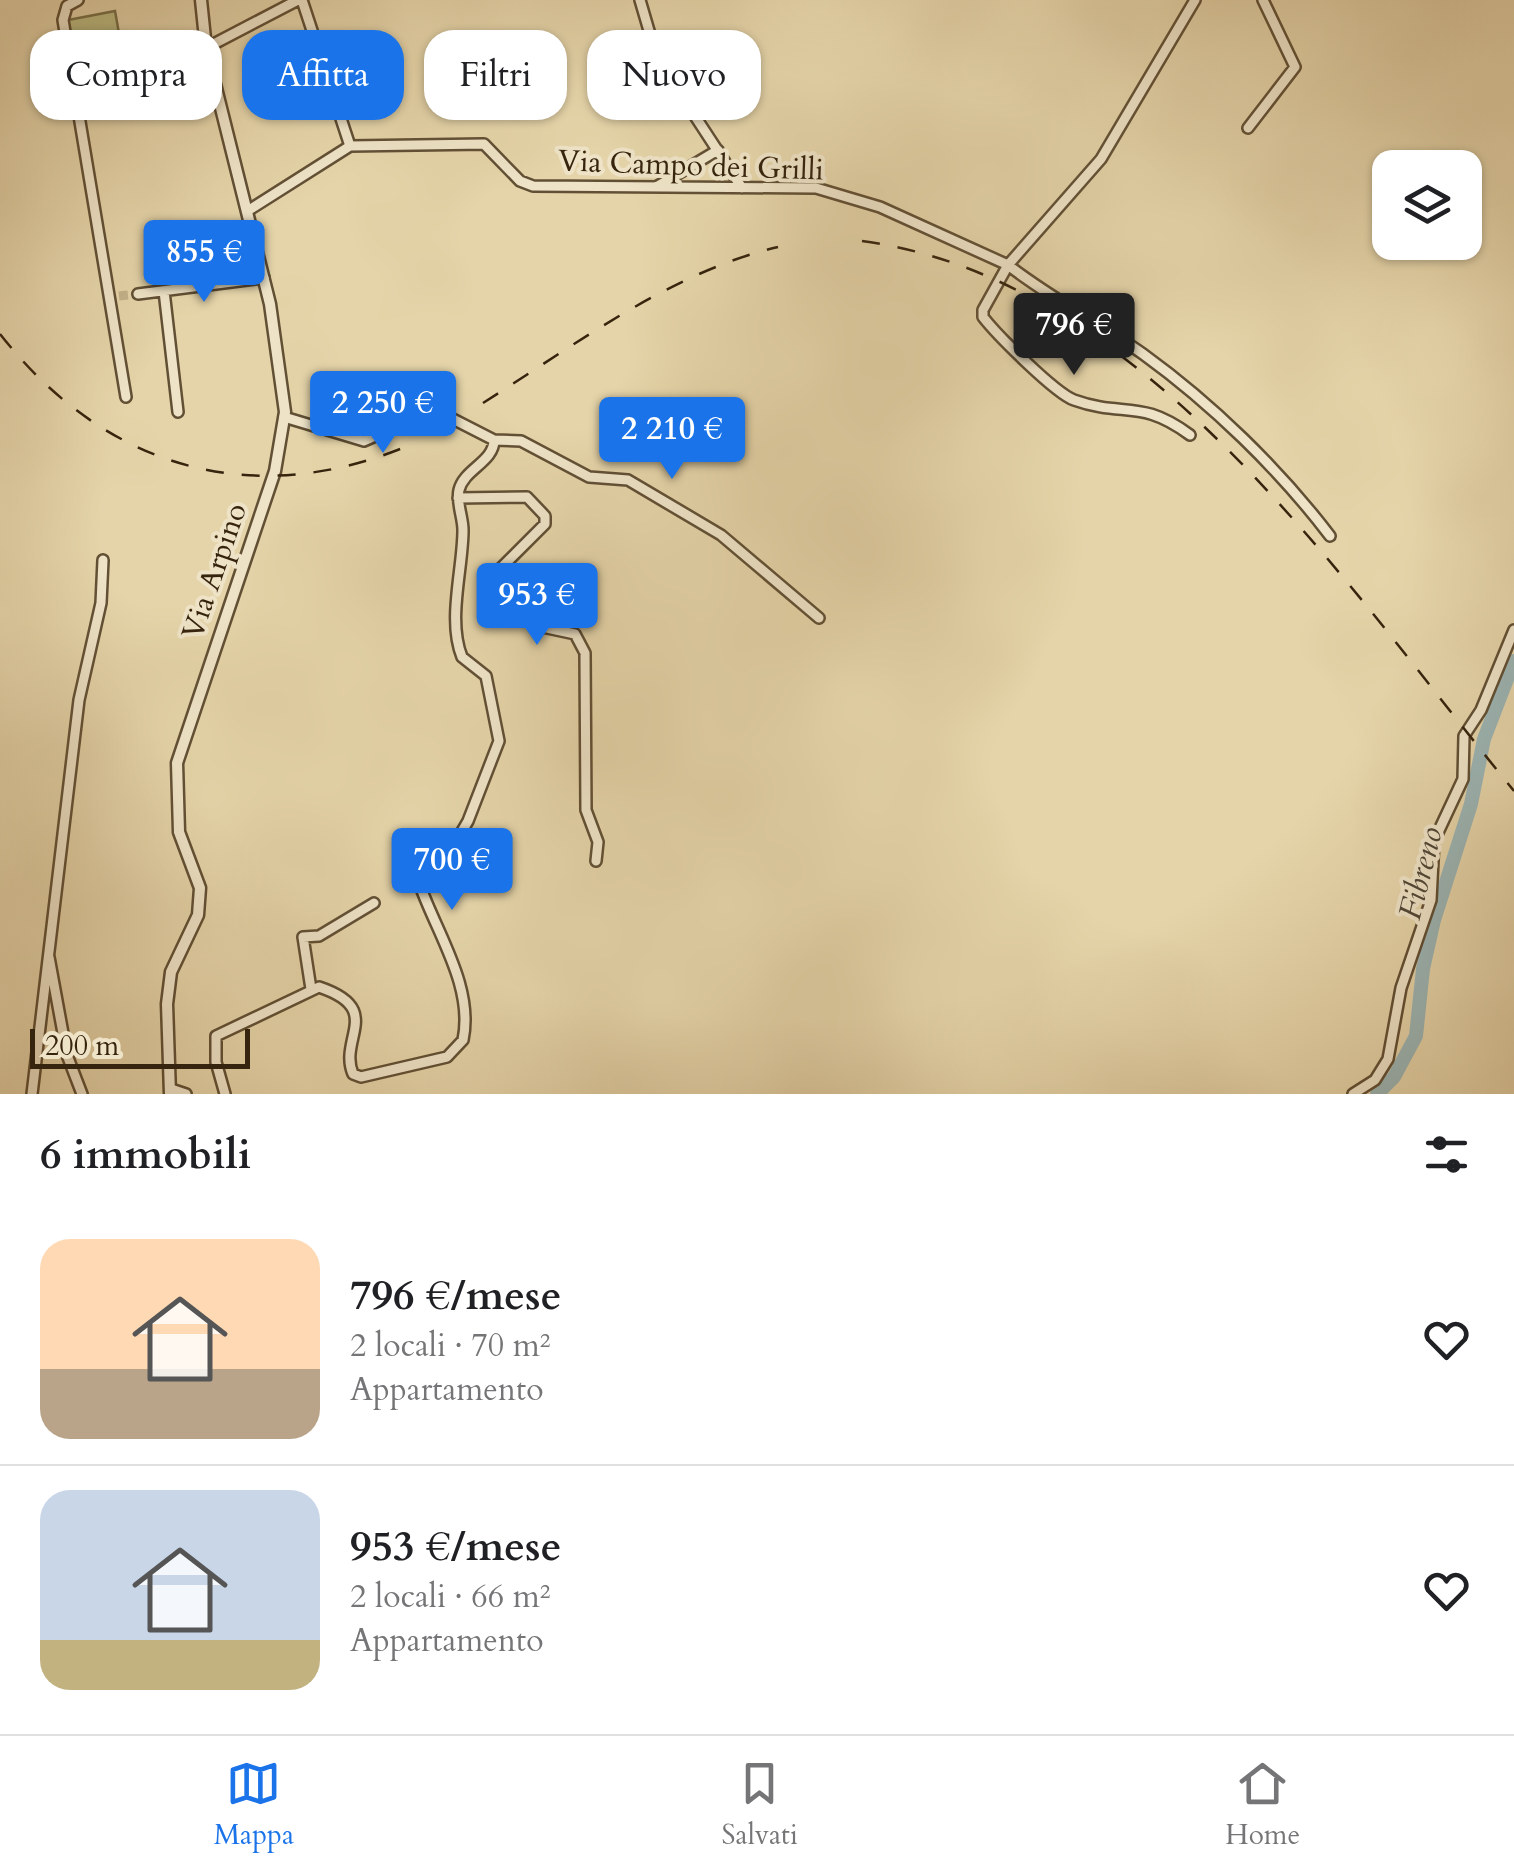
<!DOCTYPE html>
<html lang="it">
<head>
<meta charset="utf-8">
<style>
  body { margin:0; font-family:Cardo,serif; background:#f2f2f2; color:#202124; height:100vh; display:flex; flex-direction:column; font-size:38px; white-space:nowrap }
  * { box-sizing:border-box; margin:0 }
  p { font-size:32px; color:#757577 }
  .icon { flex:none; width:55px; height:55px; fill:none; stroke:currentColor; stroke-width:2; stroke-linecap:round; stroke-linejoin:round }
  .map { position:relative; height:1094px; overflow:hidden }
  .side { display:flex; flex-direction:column; background:#fff; flex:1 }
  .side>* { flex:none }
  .top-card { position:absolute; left:30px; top:30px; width:1000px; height:90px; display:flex; gap:20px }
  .fabs { position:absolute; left:1372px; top:150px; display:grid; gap:20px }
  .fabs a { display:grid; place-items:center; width:110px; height:110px; border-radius:20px; background:#fff; box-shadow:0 2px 8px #0004; font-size:50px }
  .scale { position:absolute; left:30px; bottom:25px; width:220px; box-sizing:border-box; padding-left:10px; border:5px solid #36240e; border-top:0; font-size:28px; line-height:35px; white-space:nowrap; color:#36240e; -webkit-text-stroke:8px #eee3c7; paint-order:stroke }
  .price { position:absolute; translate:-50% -85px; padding:0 22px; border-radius:10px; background:#1a73e8; color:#fff; font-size:32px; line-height:65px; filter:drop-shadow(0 2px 5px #0008) }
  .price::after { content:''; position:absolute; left:50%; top:60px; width:30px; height:22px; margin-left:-15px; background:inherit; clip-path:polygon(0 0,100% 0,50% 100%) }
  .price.on { background:#222; color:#fff }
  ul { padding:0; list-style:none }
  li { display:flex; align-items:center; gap:30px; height:250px; padding:0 40px }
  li+li { border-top:2px solid #e0e0e0 }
  li span { display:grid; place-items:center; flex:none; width:280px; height:200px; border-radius:30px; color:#555 }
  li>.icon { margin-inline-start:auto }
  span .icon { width:120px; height:120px; fill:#fffc; stroke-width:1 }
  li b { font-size:42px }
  h2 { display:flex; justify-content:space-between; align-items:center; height:120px; padding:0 40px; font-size:42px }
  .pill { padding:0 35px; border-radius:30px; background:#fff; box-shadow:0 2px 8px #0004; font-size:35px; line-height:90px }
  .pill.on { background:#1a73e8; color:#fff }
  .tabs { display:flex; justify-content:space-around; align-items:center; height:140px; border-top:2px solid #e0e0e0; background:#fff; font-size:28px; color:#757577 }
  .tabs a { display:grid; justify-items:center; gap:5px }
  .tabs .on { color:#1a73e8 }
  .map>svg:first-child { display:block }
  .green { fill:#bcbb83; stroke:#797048; stroke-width:2.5 }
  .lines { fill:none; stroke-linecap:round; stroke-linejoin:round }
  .river { stroke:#9cb5b4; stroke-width:14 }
  .minor-tunnel { stroke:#c2b18a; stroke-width:9; stroke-dasharray:9 4.5; stroke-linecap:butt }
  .minor-casing { stroke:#625035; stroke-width:14 }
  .tertiary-casing { stroke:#625035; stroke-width:15 }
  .minor { stroke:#eee3c7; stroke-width:9 }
  .tertiary { stroke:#eee3c7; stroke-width:10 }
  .rail { stroke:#36240e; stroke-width:2.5; stroke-dasharray:18 18; stroke-linecap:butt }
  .labels { text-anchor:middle; stroke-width:8; stroke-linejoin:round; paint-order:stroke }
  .street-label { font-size:30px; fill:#36240e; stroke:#eee3c7 }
  .water-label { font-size:32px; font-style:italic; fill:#504838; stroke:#eee3c7 }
</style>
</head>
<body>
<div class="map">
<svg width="1514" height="1094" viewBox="0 0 1514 1094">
  <rect width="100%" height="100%" fill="#e5d4a9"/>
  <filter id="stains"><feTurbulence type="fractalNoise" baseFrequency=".002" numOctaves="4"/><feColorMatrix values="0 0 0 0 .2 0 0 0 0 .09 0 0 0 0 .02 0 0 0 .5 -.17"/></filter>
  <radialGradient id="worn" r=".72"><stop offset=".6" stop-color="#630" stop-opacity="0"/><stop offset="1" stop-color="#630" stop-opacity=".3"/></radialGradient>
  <path class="green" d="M115,11L120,39L73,48L68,20Z"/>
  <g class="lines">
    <path class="river" d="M1377,1094L1394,1077L1416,1036L1423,969L1434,920L1471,804L1484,739L1514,661"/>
    <path class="minor-tunnel" d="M119,296L138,294"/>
    <defs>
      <path id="minor" d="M78,0L67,6L63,20L126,397
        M640,0L657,58L742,188
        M206,48L298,0
        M1248,128L1295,67L1263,0
        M350,146L484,144L520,181L533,186L816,188L880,207L1008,265L1101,159L1195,0
        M656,187L718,150
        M249,210L350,146L302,0
        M164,291L178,412
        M138,294L264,278
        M284,417L364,441L421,416L449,417L494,440L521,441L589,477L628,480L721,535L819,618
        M1190,435C1140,398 1124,418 1074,400C1055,393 997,335 983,317V310L1008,265C1050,298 1099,323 1143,354C1212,404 1279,469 1330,536
        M458,498L527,497L545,516V524L500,569L533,625L575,634L585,653L586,810L598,842L596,861
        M49,957L67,1055L82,1094
        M311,989L303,937L319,936L374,903
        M171,1089L186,1094
        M32,1094L79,700L101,603L103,560
        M225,1094L216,1062V1036L319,987C385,1009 338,1039 353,1074L361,1077L447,1057L463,1040C474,988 438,935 421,888L450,852L468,821L499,741L486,676L462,657C447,620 463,569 463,530C463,517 456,502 459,490C464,469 494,462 494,440
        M1353,1094L1375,1080L1388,1059L1401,988L1431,900L1434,841L1463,779L1464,736L1481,710L1514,630"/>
      <path id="tertiary" d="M170,1094L167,1004L171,972L198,915L200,888L179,832L177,763L275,471L285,412L270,304L206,48L201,0"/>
    </defs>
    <use href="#minor" class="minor-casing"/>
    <use href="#tertiary" class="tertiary-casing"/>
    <use href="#minor" class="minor"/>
    <use href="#tertiary" class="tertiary"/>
    <path class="rail" d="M862,241C1146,279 1346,586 1514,791
      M0,334C104,467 251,512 410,445
      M483,403C575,345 671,272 778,247"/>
  </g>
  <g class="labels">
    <g class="street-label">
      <text transform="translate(691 165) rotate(2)" y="10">Via Campo dei Grilli</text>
      <text transform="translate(214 571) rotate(-71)" y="10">Via Arpino</text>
    </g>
    <g class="water-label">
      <text transform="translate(1420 873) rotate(-76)" y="11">Fibreno</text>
    </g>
  </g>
  <rect width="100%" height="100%" filter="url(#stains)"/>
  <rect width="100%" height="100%" fill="url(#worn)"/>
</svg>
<div class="fabs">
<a><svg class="icon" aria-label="layers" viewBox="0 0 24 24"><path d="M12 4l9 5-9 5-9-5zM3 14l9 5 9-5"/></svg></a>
</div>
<div class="scale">200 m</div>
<b class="price" style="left:204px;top:305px">855 €</b>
<b class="price on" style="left:1074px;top:378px">796 €</b>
<b class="price" style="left:383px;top:456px">2 250 €</b>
<b class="price" style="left:672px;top:482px">2 210 €</b>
<b class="price" style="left:537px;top:648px">953 €</b>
<b class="price" style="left:452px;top:913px">700 €</b>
<div class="top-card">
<a class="pill">Compra</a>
<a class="pill on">Affitta</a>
<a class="pill">Filtri</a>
<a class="pill">Nuovo</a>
</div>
</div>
<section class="side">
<h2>6 immobili<svg class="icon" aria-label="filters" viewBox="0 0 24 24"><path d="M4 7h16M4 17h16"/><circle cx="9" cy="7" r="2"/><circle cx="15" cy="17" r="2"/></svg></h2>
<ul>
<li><span style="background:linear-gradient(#ffd9b3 65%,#b9a48a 0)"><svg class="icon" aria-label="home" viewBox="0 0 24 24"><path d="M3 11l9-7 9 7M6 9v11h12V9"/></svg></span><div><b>796 €/mese</b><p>2 locali · 70 m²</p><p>Appartamento</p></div><svg class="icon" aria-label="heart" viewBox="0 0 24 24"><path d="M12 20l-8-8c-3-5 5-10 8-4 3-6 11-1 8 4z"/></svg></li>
<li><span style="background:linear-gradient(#c9d6e8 75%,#c2b280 0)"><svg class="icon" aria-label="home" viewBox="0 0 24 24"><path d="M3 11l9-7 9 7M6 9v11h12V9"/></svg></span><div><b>953 €/mese</b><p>2 locali · 66 m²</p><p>Appartamento</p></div><svg class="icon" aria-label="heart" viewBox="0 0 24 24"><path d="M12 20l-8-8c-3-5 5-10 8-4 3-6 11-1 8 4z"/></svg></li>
</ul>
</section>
<nav class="tabs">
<a class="on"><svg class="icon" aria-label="map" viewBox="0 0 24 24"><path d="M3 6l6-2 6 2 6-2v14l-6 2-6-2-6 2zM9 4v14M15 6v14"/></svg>Mappa</a>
<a><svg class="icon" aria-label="saved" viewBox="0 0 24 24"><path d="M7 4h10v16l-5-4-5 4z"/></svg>Salvati</a>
<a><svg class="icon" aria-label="home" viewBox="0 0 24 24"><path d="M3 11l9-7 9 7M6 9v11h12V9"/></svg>Home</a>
</nav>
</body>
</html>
